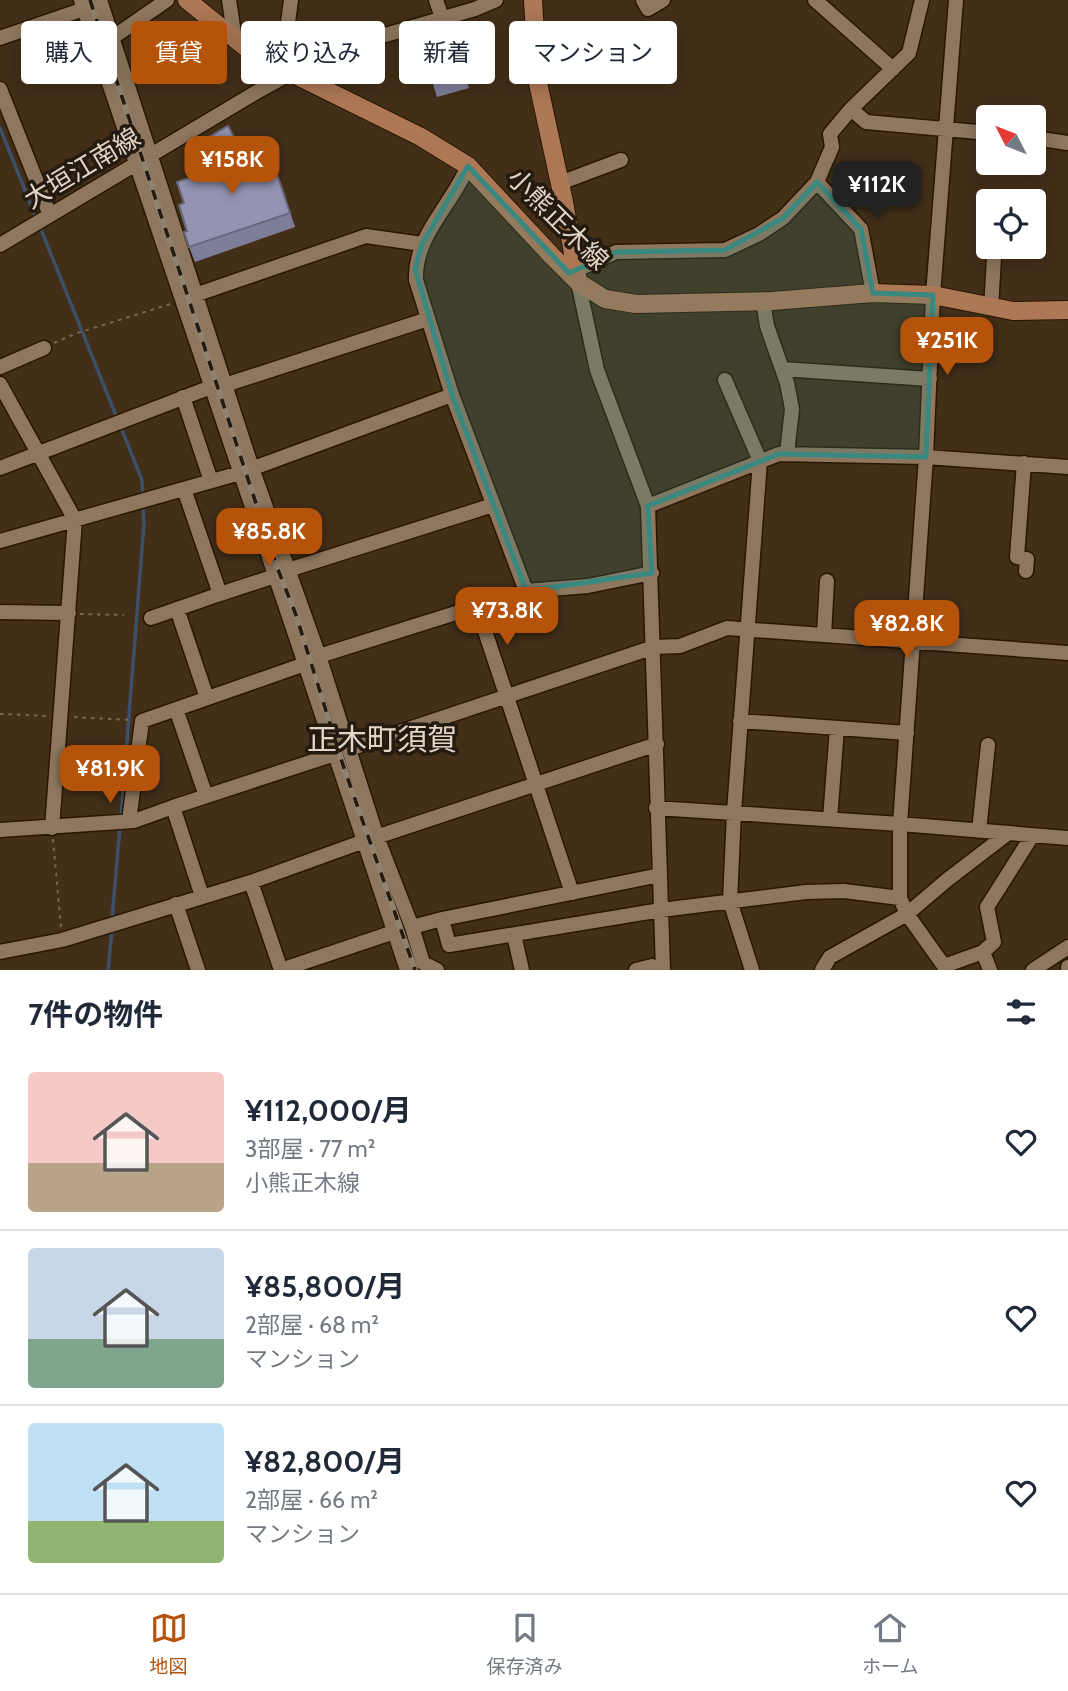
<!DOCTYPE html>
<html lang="ja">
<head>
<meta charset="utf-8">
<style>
  body { margin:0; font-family:Cabin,"Noto Sans JP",sans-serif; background:#f2f2f3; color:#1f2937; height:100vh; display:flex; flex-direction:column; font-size:26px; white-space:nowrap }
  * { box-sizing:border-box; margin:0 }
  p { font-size:23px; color:#747a83 }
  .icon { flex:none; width:38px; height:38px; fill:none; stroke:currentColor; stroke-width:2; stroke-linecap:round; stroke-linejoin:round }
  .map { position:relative; height:970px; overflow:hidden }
  .drawer { display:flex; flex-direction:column; background:#fff; flex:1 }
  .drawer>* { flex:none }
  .guide { position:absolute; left:21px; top:21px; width:700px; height:63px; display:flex; gap:14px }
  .needle { width:46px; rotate:312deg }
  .fabs { position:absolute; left:976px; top:105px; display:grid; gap:14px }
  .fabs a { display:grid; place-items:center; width:70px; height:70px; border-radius:7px; background:#fff; box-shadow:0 4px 18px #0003; font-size:35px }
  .price { position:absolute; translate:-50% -60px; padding:0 16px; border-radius:14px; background:#b45309; color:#fff; font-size:23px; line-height:46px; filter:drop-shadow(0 2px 4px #0008) }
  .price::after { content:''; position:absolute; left:50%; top:42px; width:21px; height:16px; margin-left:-10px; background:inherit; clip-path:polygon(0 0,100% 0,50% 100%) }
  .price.current { background:#222; color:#fff }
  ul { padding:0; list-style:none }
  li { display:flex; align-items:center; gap:21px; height:175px; padding:0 28px }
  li+li { border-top:2px solid #e0e1e3 }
  li span { display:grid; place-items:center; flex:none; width:196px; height:140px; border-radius:7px; color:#555 }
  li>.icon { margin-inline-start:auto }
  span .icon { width:84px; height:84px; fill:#fffc; stroke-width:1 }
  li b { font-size:30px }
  h2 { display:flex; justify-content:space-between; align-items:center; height:84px; padding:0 28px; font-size:30px }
  .chip { padding:0 24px; border-radius:7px; background:#fff; box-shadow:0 4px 18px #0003; font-size:24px; line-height:63px }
  .chip.current { background:#b45309; color:#fff }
  .tab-bar { display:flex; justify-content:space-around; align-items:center; height:98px; border-top:2px solid #e0e1e3; background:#fff; font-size:19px; color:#747a83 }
  .tab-bar a { display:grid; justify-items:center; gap:4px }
  .tab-bar .current { color:#b45309 }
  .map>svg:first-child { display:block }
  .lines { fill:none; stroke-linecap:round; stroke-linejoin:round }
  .stream { stroke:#3c5169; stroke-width:3.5 }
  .minor-casing { stroke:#291701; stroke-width:17 }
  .major-casing { stroke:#291701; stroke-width:20 }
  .path { stroke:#786652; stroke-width:2; stroke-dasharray:3.5 5; stroke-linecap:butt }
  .minor { stroke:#8e775e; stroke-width:14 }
  .major { stroke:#ad7856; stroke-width:18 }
  .rail-casing { stroke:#91816f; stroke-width:6 }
  .rail { stroke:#231a10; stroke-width:3.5; stroke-dasharray:10; stroke-linecap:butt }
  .wall { fill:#7f7e99 }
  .shaded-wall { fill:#68677d }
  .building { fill:#9493b2; stroke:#68677d; stroke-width:2 }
  .marked { fill:#398980; fill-opacity:0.2; stroke:#398980; stroke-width:5; stroke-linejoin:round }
  .labels { text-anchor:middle; stroke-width:7; stroke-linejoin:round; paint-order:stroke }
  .street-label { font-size:26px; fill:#e2d5c8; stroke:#231a10 }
  .quarter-label { font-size:30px; fill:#e2d5c8; stroke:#231a10 }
</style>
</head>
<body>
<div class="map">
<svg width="1068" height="970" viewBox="0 0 1068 970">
  <rect width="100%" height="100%" fill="#432f18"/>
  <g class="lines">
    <path class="stream" d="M0,128L37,220
      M40,227L117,418
      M120,425L142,480L143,497
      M121,818L144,523L143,505
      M112,919L120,826
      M108,970L112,930"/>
    <defs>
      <path id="minor" d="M81,0L305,664L142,721L129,821
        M100,0L252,468L319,656
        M229,0L235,40
        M436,0L442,18
        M643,0L648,9L663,0
        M815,0L893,69
        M956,0L933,295L926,457L900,824V898L907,914L944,966L983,952L994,942L987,907L1032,836
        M0,38L84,9
        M112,38L167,0
        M290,73C282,50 288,25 291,0
        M0,89L50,215
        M851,109L866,122L989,133
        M1034,138L1068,143
        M468,166C452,205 414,236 416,280L452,395L526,591
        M817,182L861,229L873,293
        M560,183L621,160
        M0,245L260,90L311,62L375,38L475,9L496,0
        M577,270L616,252L725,250L759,234L783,218L817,182L832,147L830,134L851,109L909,53L922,0
        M578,282L597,370L648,506L663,970
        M195,295L366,236L422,244
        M763,301L767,326L787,383L792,409L787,453
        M991,308L994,258
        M0,367L44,348
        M782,369L930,379
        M725,380L760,461L734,812L730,901L752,970
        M0,384L75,520L52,828
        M225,385L428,319
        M183,397L211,481
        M1024,463L1017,557L1027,559L1026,571
        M0,468L211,387
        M184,489L220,594L275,576
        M648,506L779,454L926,457L1068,467
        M0,541L240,473L452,395
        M288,570L493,505
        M477,607L572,893
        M177,609L207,698
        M0,612L69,613
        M151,618L220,594
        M824,635L827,581
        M305,664L407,970
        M176,709L206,796
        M740,721L907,733
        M355,747L654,647L680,646L727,628L1068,653
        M656,808L900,824L1068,838
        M830,819L837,728
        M0,830L134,821L173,807
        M979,831L988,745
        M251,882L281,970L394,932
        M202,896L173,807L335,754
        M176,904L198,970
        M442,919L660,875
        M412,927L377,837L319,656L526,591L588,586L652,573
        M514,935L522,970
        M0,952L62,940L251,882L370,839L657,744
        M983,952L990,970
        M437,970L423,963L412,927L442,919L449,945L661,910L806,892L844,891L900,898
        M636,970L652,966V970
        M822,970L830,957L907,914L947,880L1007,834
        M1033,970L1068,947
        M1068,970V967"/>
      <path id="major" d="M187,0L255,55L421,137L468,166L551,255L578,282L605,299L636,304L772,301L873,293L933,295L1013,311L1068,310
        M533,0L538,83L564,202L578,282"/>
    </defs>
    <use href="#minor" class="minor-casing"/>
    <use href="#major" class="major-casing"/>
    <path class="path" d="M54,343L77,333L171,304
      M80,614L124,615
      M0,714L48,716
      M74,717L128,720
      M53,839L61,928"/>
    <use href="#minor" class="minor"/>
    <use href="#major" class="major"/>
    <defs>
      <path id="rail" d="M90,0L277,567L296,615L343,765L415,970"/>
    </defs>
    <use href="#rail" class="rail-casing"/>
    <use href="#rail" class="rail"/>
  </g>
  <path class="wall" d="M411,39L430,59L457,52L469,88L437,97L430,75L413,80L408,66Z
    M202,141L240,148L242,151H265L269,150L295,227L195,262L189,247L184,203L215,169L208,155Z"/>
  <path class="shaded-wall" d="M240,148L246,163L221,178L215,164Z"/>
  <path class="building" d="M409,34L411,39L422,36L428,56L425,61L408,66L400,38Z
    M457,52L463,74L432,83L426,61Z
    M228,126L240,148L215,164L202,141Z
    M257,141L263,144L265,151L269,150L290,213L189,247L184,232L187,231L179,205L184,203L177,182L223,166L222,162L245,149L246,144Z"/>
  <path class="marked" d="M468,166L569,273L616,252L725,250L783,218L817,182L861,229L873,293L933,295L926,457L779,454L648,506L652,573L526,591L452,395L415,269L422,244Z"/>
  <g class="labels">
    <g class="street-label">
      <text transform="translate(82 168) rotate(-31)" y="9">大垣江南線</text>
      <text transform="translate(558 219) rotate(45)" y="9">小熊正木線</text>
    </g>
    <g class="quarter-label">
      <text x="382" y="750">正木町須賀</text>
    </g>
  </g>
</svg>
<div class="fabs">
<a><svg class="needle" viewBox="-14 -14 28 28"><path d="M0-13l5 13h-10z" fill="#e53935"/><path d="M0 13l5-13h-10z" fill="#747a83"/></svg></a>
<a><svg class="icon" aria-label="locate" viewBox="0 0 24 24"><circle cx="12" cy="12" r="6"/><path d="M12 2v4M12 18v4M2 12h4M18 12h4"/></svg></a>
</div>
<b class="price" style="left:232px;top:196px">¥158K</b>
<b class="price current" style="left:877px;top:221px">¥112K</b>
<b class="price" style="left:947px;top:377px">¥251K</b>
<b class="price" style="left:269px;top:568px">¥85.8K</b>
<b class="price" style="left:507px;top:647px">¥73.8K</b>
<b class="price" style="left:907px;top:660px">¥82.8K</b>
<b class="price" style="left:110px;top:805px">¥81.9K</b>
<div class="guide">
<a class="chip">購入</a>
<a class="chip current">賃貸</a>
<a class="chip">絞り込み</a>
<a class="chip">新着</a>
<a class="chip">マンション</a>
</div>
</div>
<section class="drawer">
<h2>7件の物件<svg class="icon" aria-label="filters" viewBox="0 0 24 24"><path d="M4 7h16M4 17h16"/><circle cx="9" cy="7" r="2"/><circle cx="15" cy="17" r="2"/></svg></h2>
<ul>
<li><span style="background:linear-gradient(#f6c9c9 65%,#b9a48a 0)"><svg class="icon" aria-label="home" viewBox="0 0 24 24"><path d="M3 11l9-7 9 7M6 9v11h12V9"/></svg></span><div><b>¥112,000/月</b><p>3部屋 · 77 m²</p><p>小熊正木線</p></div><svg class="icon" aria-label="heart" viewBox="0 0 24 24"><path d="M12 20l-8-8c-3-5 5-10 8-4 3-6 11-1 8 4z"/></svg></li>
<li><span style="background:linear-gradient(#c9d6e8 65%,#7fa58c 0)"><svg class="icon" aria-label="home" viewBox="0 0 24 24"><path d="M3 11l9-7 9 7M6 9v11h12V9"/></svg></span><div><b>¥85,800/月</b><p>2部屋 · 68 m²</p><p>マンション</p></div><svg class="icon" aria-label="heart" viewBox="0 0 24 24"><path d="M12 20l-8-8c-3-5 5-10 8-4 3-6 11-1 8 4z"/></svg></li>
<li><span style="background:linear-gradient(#bfe0f5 70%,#8fb573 0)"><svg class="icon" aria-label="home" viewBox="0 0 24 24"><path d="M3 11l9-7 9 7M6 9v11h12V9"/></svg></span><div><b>¥82,800/月</b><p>2部屋 · 66 m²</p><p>マンション</p></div><svg class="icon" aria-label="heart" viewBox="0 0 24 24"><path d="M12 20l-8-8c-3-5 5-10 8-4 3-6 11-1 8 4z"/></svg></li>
</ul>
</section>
<nav class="tab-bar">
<a class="current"><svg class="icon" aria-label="map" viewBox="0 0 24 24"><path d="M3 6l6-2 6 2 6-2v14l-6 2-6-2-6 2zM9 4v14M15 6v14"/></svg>地図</a>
<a><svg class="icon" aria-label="saved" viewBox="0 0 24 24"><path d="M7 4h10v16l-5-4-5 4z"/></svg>保存済み</a>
<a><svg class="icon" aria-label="home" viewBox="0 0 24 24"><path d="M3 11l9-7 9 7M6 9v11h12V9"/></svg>ホーム</a>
</nav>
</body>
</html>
